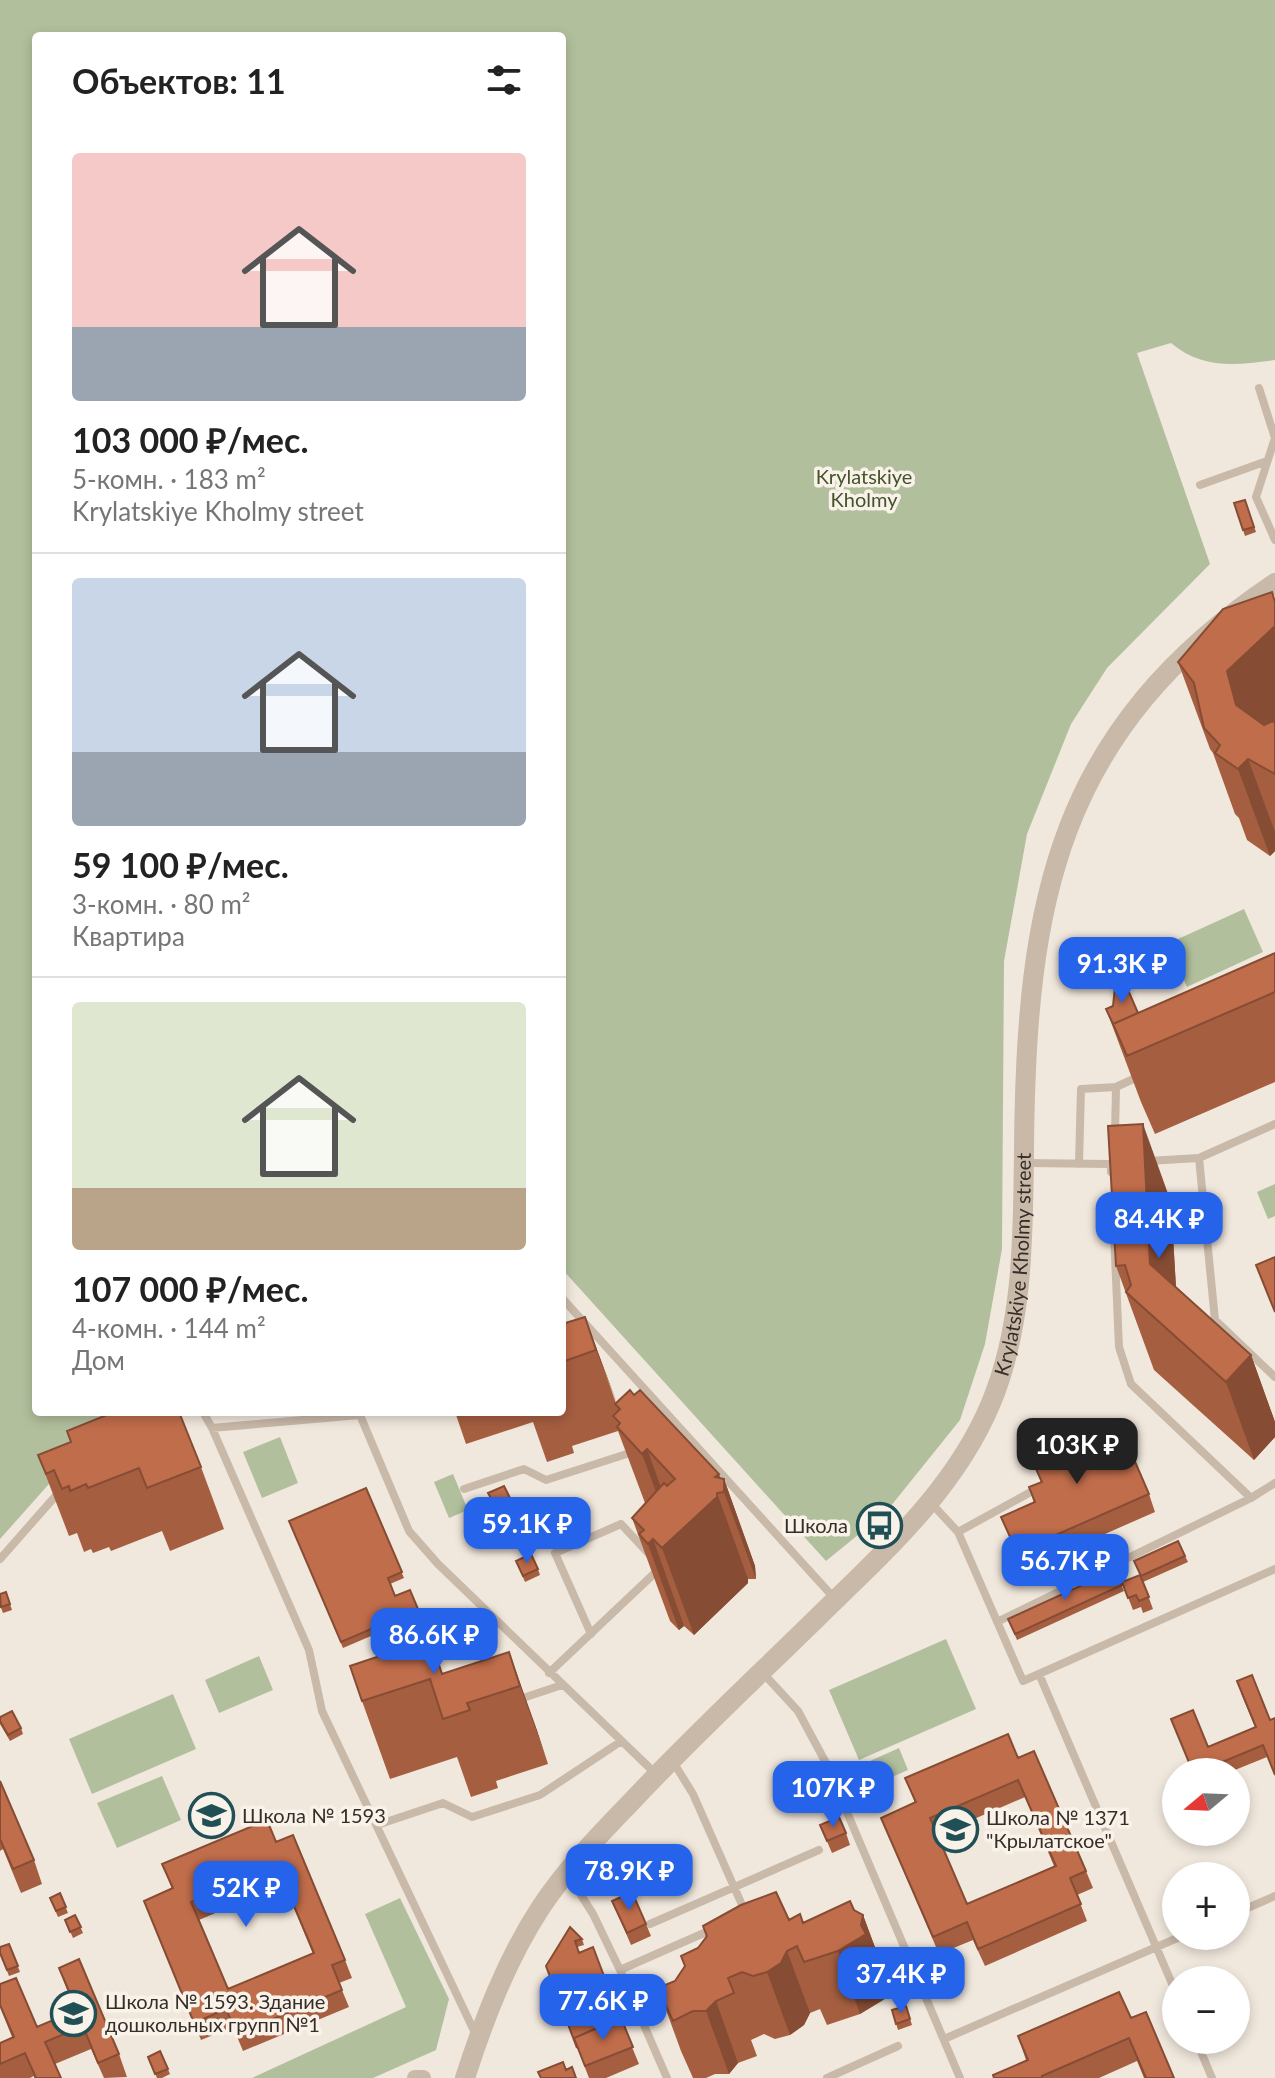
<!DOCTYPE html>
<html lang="ru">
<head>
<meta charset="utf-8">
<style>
  body { margin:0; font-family:Lato,sans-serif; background:#f2f2f2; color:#222; height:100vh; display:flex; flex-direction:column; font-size:30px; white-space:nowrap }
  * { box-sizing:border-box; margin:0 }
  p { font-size:26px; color:#767676 }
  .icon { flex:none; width:44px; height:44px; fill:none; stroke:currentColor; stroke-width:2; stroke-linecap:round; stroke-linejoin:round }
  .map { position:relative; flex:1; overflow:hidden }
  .panel { position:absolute; left:32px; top:32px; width:534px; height:1384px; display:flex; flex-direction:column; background:#fff; border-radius:8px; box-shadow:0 4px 12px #0003 }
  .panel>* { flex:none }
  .needle { width:52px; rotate:251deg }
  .tools { position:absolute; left:1162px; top:1758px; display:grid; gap:16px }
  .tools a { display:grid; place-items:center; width:88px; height:88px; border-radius:50%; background:#fff; box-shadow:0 4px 12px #0003; font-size:40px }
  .price { position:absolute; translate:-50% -68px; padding:0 18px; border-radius:16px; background:#2563eb; color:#fff; font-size:26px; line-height:52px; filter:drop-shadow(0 2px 4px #0008) }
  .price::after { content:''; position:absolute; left:50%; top:48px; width:24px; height:18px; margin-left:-12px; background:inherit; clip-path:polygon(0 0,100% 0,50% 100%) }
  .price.current { background:#222; color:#fff }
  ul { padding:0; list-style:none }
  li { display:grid; align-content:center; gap:16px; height:424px; padding:0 40px }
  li+li { border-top:2px solid #e0e0e0 }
  li span { display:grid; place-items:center; height:248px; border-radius:8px; color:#555 }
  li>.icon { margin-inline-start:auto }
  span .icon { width:144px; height:144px; fill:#fffc; stroke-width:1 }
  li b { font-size:34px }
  h2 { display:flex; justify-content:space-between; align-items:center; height:96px; padding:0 40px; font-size:34px }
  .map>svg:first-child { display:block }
  .green { fill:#b2bf9d }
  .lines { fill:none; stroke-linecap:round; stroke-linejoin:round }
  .service { stroke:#c9b9a9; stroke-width:8 }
  .minor { stroke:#c9b9a9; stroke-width:16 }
  .tertiary { stroke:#c9b9a9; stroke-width:20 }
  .wall { fill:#a55e40; fill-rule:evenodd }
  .shaded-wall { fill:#864c34 }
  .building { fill:#c06d4b; stroke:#864c34; stroke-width:2; fill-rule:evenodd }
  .labels { text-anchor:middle; stroke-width:7; stroke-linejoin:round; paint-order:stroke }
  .park-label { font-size:20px; fill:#44532d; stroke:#f9f2e9 }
  .street-label { font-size:20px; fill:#362d29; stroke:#f9f2e9 }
  .poi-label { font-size:20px; fill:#362d29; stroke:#f9f2e9; text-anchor:start }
</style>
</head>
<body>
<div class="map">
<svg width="1275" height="2078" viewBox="0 0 1275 2078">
  <rect width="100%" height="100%" fill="#f1e8dd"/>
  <path class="green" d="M0,0H1275V360C1236,365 1203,370 1171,343L1137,353L1210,564L1107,668L1071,724L1027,834L1004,961L1002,1249L985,1344L960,1420L886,1512L826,1561L562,1269V36H36V1412H113L0,1539Z
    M1244,909L1263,952L1187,987L1167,944Z
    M1275,1184V1216L1268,1219L1257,1192Z
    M280,1437L298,1483L262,1498L243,1452Z
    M453,1474L468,1510L449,1518L434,1482Z
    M946,1639L976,1709L859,1760L829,1690Z
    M259,1656L273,1690L219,1713L205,1680Z
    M173,1694L196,1749L92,1794L69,1739Z
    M899,1748L908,1770L869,1787L859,1766Z
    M162,1776L181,1820L117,1848L97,1803Z
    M400,1898L449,1999L436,2050L373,2078H252L406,2007L365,1914Z"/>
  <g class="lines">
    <path class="service" d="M1259,388L1275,438L1256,497L1275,540
      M1200,485L1267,461
      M1115,1134L1116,1087
      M1199,1158L1275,1124
      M1148,1161L1199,1158L1215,1320L1275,1377
      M1024,1163L1111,1164V1172
      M1079,1164L1081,1089L1116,1087L1142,1075
      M1114,1233L1119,1347L1131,1384L1251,1498L1275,1483
      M562,1298L835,1599
      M203,1412L212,1428L360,1415L409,1531L438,1564L656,1774
      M212,1428L309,1650L322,1711L476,2035
      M464,1489L524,1469L546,1480L636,1451
      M931,1503L958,1532L1038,1488
      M958,1532L1023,1681L1275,1569
      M0,1559L60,1491
      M997,1622L1251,1498
      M591,1634L555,1553L621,1524L649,1554
      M762,1672L798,1711L826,1763L960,2078
      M549,1673L659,1569
      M1039,1674L1176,1993
      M517,1700L562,1685
      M672,1760L693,1794L746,1914
      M377,1825L443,1803L472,1817L540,1795L620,1742
      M567,1873L593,1914L620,1970
      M1236,1913L1275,1896
      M650,1924L819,1850
      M944,2039L1182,1936
      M1196,2040L1212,2078
      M667,2078L620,1970L713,1929
      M827,2078L898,2046"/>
    <path class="minor" d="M415,2078H423"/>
    <path class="tertiary" id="s1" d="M465,2078C484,2019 507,1959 541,1907C567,1868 601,1833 634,1799C695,1734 761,1673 824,1611C888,1549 956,1487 991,1403C1024,1324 1023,1233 1024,1148C1026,901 1057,730 1275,583"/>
  </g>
  <path class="wall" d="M1245,500L1256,532L1245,536L1234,503Z
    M1275,601V851L1270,856L1247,840L1239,818L1235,814L1213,753L1210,749L1178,662Z
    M1275,953V1082L1155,1134L1141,1102L1106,1009L1138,1013Z
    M1171,1202L1176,1287L1251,1355L1275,1422V1437L1254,1460L1154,1370L1116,1266Z
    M585,1317L616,1403L720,1478L724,1479L755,1566L756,1579H748V1583L694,1635L684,1626L679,1630L670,1621L632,1518L645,1503L618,1431L572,1446L574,1453L547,1462L533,1422L466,1444L455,1412H562V1324Z
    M301,1412H316L303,1416Z
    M38,1455L201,1467L224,1529L170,1551L162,1531L111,1551L109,1547L93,1553L91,1549L84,1552L77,1533L69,1536Z
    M1031,1458L1149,1494L1155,1512L1023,1570L1001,1517L1034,1503L1029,1487L1041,1482Z
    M504,1486L514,1508L491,1518L484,1504L491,1501Z
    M366,1488L404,1578L390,1584L395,1596L410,1590L420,1615L343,1648L289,1521Z
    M1178,1541L1188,1562L1143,1582L1153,1609L1143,1613L1141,1607L1133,1610L1122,1582L1140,1575Z
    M516,1561L538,1569L540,1575L525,1582Z
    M1115,1570L1124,1591L1017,1640L1008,1619Z
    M6,1592L12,1610L3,1613L0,1605Z
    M509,1652L548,1764L496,1781L498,1788L471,1797L457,1757L390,1779L362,1701Z
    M1252,1675L1267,1757L1230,1772H1193L1208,1747L1255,1727L1241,1693Z
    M0,1717L21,1728L23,1734L10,1741L0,1724Z
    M1018,1758L1086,1871L1093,1888L1077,1895L1087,1921L985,1966L973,1940L939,1954L881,1818L915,1803L905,1778ZM1025,1797L1054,1866L967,1904L937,1835Z
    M0,1781L34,1860L42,1884L21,1893L3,1849L0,1851Z
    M820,1825L846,1833L850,1845L832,1853Z
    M276,1842L345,1960L352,1978L339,1983L349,2007L243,2051L233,2027L201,2040L144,1901L172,1889L162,1864ZM284,1884L313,1954L228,1989L199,1920Z
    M60,1893L68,1913L58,1917L50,1898Z
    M612,1901L646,1924L651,1936L631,1945Z
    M854,1910L863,1915L886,1977L884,1986L888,1997L860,2014L827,2025L820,2009L810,2013L804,2025L790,2035L775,2039L764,2034L751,2040L757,2056L738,2063L729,2074H715L706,2078H693L681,2051L658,1988L675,1981L698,1948L706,1937L703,1926L789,1920L803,1923Z
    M75,1915L83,1933L73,1938L65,1920Z
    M570,1927L582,1939L584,1945L577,1947L579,1953L620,2018L639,2064L606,2078H589L546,1966Z
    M9,1944L20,1972L9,1976L0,1953Z
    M59,1968L119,2054L127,2077L104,2078L91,2049L55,2064L61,2078H34V2076L30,2078H0V2043L12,2037L0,2007V1984L37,2027L75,2011Z
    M906,2006L912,2025L898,2030L892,2010Z
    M1131,2018L1174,2078H1144L1137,2061L1099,2078H994L1026,2060L1018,2036Z
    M160,2051L170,2074L162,2078H157L148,2057Z"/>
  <path class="shaded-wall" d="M1275,626V742L1236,705L1227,671Z
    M1248,759L1275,832V851L1270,856L1238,769Z
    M1143,1124L1171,1202L1179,1340L1150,1264Z
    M585,1317L618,1406L596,1350Z
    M1251,1355L1275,1422V1437L1254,1460L1226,1382Z
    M647,1449L678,1534L717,1493L748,1579V1583L694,1635L662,1548L673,1538L642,1454Z
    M719,1474L724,1489V1479L755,1566L756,1579L724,1492L715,1477Z
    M653,1539L684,1626L679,1630L648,1544Z
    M509,1652L537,1730L548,1764L520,1686Z
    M863,1915L886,1977L884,1986L888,1997L860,2014L838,1951L861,1925Z
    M787,1951L810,2013L804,2025L790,2035L767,1972Z
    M716,2001L738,2063L729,2074L706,2011Z"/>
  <path class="building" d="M1245,500L1254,527L1243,530L1234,503Z
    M1272,592L1275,602V626L1227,671L1236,705L1264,725L1273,721L1275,723V774L1248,759L1238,769L1215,753L1220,745L1204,728L1194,683L1178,662L1223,609Z
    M1275,953V992L1127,1056L1113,1024Z
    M1125,983L1138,1013L1113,1024L1106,1009L1113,1006L1115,987Z
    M1143,1124L1150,1264L1251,1355L1226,1382L1126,1292L1131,1285L1125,1265L1116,1266L1108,1126Z
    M1275,1257V1312L1256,1265Z
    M585,1317L596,1350L562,1362V1324Z
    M630,1390L634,1395L640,1390L719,1474L715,1477L724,1479V1492L717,1493V1497L662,1548L653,1539L648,1544L639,1534L644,1530L632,1518L664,1483L667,1486L675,1479L647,1449L642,1454L617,1427L620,1423L613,1416L620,1409L615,1404Z
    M114,1412H179L201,1467L147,1488L139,1468L88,1488L86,1484L70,1491L69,1486L62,1489L54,1470L46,1474L38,1455L71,1442L67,1431Z
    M1117,1420L1149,1494L1017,1552L1001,1517L1035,1502L1029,1487L1042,1482L1031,1458Z
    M504,1486L512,1502L488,1513L484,1504L492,1500L488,1493Z
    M366,1488L402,1572L388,1578L395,1596L410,1590L418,1609L341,1642L289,1521Z
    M1178,1541L1185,1556L1141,1576L1134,1561Z
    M531,1554L538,1569L523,1576L516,1561Z
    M1115,1570L1122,1585L1015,1634L1008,1619Z
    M1140,1575L1149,1597L1139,1601L1136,1595L1128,1598L1122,1582Z
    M6,1592L10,1604L1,1607L0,1594Z
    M428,1631L442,1674L509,1652L520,1686L467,1703L470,1710L443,1719L430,1679L362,1701L350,1666L404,1648L401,1640Z
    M1252,1675L1270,1720L1275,1718V1775L1263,1745L1215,1765L1218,1772H1193L1171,1719L1193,1710L1208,1747L1256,1727L1237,1681Z
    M12,1711L21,1728L8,1735L0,1721V1717Z
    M1008,1734L1018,1758L1034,1751L1086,1871L1070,1878L1081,1904L978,1949L967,1922L933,1937L881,1818L916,1802L905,1778ZM1018,1780L1056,1866L967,1904L930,1818Z
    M0,1781L34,1860L13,1869L0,1839Z
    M839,1817L846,1833L827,1841L820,1825Z
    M267,1820L276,1842L293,1835L345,1960L332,1965L342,1990L237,2034L226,2009L194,2023L144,1901L173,1888L162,1864ZM277,1866L314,1953L228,1989L191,1902Z
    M632,1892L646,1924L627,1933L612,1901Z
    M776,1892L789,1920L800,1914L803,1923L850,1901L854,1910L863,1915L861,1925L866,1934L838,1951L804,1962L797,1946L787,1951L781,1963L767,1972L753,1976L742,1972L728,1978L734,1993L716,2001L706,2011H693L673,2021L658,1988L675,1981L685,1966L681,1956L698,1948L707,1936L703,1926L741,1905Z
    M60,1893L66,1907L56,1911L50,1898Z
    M75,1915L81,1927L70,1932L65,1920Z
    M570,1927L582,1939L575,1941L579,1953L593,1947L620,2018L574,2038L577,2048L546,1966Z
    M9,1944L18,1966L7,1970L0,1953V1947Z
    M79,1959L119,2054L98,2063L83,2026L45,2042L61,2078H36L25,2053L0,2064V2043L14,2037L0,2005V1984L16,1978L37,2027L77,2010L59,1968Z
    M1119,1992L1131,2018L1146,2012L1174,2078H1146L1129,2038L1042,2076V2078H994L993,2075L1028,2060L1018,2036Z
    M906,2006L910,2019L896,2024L892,2010Z
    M621,2018L633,2047L585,2066L574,2038Z
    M160,2051L168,2069L155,2074L148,2057Z
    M563,2062L566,2070L572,2067L576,2078H541L538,2072Z"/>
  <defs>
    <symbol id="bus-ring" viewBox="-11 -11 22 22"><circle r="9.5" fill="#f9f2e9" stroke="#205056" stroke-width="1.5"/><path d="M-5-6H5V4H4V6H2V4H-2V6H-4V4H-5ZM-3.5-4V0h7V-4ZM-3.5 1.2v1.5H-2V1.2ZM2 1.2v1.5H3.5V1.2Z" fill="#205056"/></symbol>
    <symbol id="school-ring" viewBox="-11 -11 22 22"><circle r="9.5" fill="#f9f2e9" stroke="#205056" stroke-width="1.5"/><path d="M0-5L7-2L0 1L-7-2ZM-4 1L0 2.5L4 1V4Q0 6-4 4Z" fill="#205056"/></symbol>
  </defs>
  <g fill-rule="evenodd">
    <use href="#bus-ring" x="854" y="1500" width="51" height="51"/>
    <use href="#school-ring" x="186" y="1790" width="51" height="51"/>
    <use href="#school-ring" x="930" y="1804" width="51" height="51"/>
    <use href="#school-ring" x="48" y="1988" width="51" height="51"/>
  </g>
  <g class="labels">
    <g class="park-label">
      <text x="864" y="484">Krylatskiye<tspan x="864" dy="23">Kholmy</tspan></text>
    </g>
    <g class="street-label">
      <text dy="7" stroke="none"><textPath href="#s1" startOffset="1008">Krylatskiye Kholmy street</textPath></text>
    </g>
    <g class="poi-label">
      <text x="848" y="1533" text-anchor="end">Школа</text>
      <text x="242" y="1823">Школа № 1593</text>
      <text x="986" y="1825">Школа № 1371<tspan x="986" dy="23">"Крылатское"</tspan></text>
      <text x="105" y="2009">Школа № 1593. Здание<tspan x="105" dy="23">дошкольных групп №1</tspan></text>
    </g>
  </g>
</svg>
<div class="tools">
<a><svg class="needle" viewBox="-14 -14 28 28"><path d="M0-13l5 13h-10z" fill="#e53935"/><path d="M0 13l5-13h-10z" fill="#767676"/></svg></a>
<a>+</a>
<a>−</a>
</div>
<b class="price" style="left:1122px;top:1005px">91.3K ₽</b>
<b class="price" style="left:1159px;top:1260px">84.4K ₽</b>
<b class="price current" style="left:1077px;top:1486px">103K ₽</b>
<b class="price" style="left:527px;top:1565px">59.1K ₽</b>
<b class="price" style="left:1065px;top:1602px">56.7K ₽</b>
<b class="price" style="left:434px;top:1676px">86.6K ₽</b>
<b class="price" style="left:833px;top:1829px">107K ₽</b>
<b class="price" style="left:629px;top:1912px">78.9K ₽</b>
<b class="price" style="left:246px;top:1929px">52K ₽</b>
<b class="price" style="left:901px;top:2015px">37.4K ₽</b>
<b class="price" style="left:603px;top:2042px">77.6K ₽</b>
<section class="panel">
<h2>Объектов: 11<svg class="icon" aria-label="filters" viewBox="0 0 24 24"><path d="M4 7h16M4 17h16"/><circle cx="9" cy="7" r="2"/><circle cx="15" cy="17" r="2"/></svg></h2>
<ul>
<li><span style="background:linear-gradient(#f6c9c9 70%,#9aa5b1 0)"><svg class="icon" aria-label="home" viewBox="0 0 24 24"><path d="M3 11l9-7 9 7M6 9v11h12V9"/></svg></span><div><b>103 000 ₽/мес.</b><p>5-комн. · 183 m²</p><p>Krylatskiye Kholmy street</p></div></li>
<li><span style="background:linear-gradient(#c9d6e8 70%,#9aa5b1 0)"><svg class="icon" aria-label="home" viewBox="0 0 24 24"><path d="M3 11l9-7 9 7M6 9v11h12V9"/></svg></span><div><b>59 100 ₽/мес.</b><p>3-комн. · 80 m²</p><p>Квартира</p></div></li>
<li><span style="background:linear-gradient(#dfe7d0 75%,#b9a48a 0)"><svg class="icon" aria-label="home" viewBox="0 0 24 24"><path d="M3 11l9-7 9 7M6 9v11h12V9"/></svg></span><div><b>107 000 ₽/мес.</b><p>4-комн. · 144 m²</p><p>Дом</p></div></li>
</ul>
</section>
</div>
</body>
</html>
